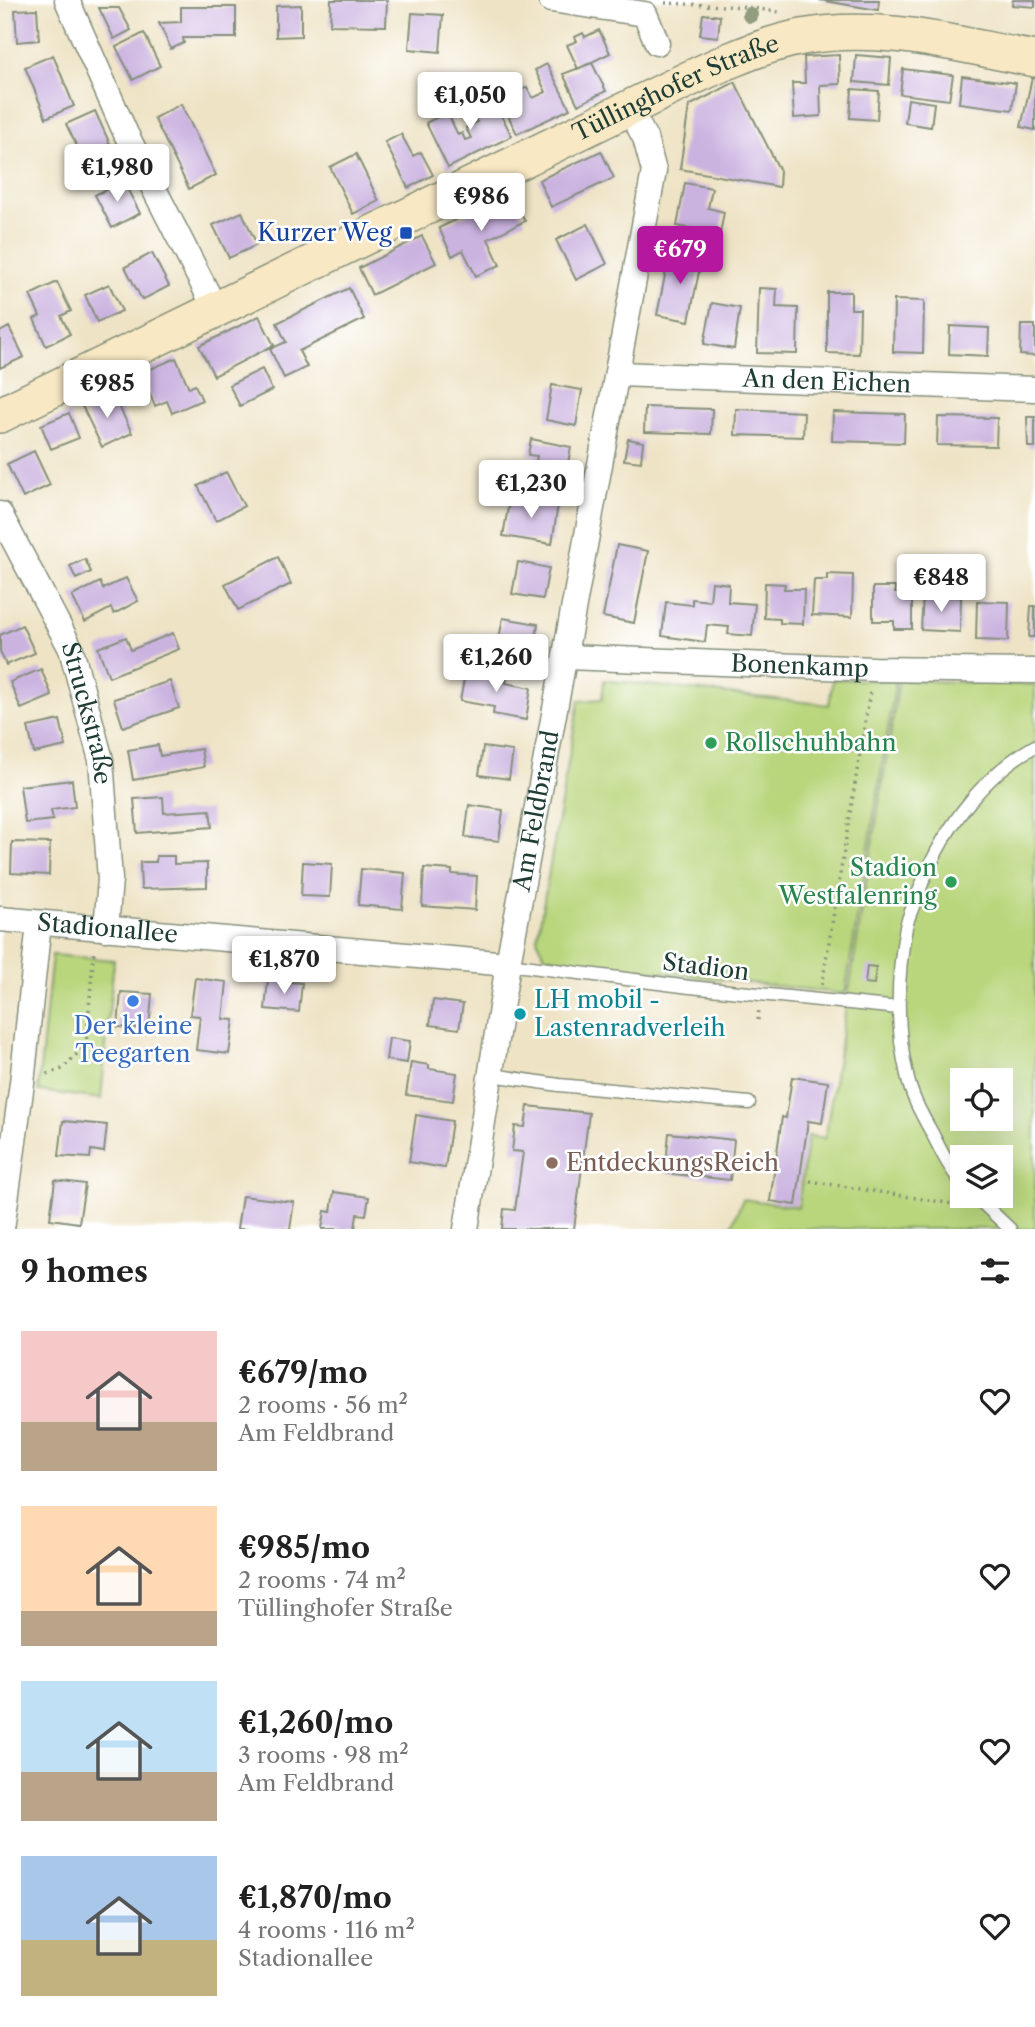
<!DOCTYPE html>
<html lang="en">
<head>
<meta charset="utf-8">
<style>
  body { margin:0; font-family:"Libre Caslon Text",serif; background:#f2f2f2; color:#222; height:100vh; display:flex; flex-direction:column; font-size:26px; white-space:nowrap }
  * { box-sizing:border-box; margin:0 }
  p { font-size:23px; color:#767676 }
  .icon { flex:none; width:38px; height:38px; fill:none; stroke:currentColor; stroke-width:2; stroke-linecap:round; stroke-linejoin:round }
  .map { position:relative; height:1229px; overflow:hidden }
  .drawer { display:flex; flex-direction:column; background:#fff; flex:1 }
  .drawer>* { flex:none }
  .fabs { position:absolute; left:950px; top:1068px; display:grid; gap:14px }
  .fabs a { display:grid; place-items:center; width:63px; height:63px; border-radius:0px; background:#fff; box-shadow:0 7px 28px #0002; font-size:35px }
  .price { position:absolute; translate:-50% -60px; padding:0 16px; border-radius:7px; background:#fff; color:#222; font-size:23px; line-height:46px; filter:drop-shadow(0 2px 4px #0008) }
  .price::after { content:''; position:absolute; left:50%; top:42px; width:21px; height:16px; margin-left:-10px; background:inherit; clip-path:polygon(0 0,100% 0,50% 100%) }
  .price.on { background:#b5179e; color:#fff }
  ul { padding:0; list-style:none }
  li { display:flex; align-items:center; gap:21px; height:175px; padding:0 21px }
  li span { display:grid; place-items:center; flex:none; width:196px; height:140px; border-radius:0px; color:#555 }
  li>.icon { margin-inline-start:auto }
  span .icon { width:84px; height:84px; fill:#fffc; stroke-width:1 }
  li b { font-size:30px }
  h2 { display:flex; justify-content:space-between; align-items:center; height:84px; padding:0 21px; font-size:30px }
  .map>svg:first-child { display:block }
  .green { fill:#b9d67d; stroke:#6c8a58; stroke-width:2; fill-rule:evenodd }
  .building { fill:#cbb3e0 }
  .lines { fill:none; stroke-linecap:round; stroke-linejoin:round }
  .lane-casing { stroke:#86907c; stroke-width:15 }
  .street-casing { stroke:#86907c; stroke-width:27 }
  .secondary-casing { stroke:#86907c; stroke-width:38 }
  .path { stroke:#86907c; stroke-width:3.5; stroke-dasharray:2 5; stroke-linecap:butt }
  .lane { stroke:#fff; stroke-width:12 }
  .street { stroke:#fff; stroke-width:24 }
  .secondary { stroke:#f8e8c3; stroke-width:35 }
  .tree { fill:#929d7f }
  .transit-dot { fill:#1a4fb4; stroke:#fff; stroke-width:2.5 }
  .leisure-dot { fill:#2e9e5b; stroke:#fff; stroke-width:2.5 }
  .shop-dot { fill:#3f7fe0; stroke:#fff; stroke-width:2.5 }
  .culture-dot { fill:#0f9aa8; stroke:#fff; stroke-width:2.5 }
  .education-dot { fill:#8d6e63; stroke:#fff; stroke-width:2.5 }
  .labels { text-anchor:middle; stroke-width:5; stroke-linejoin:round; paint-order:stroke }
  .street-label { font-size:24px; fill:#1f3d34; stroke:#fff }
  .transit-label { font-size:24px; fill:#164399; stroke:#fff; text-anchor:end }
  .leisure-label { font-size:24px; fill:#27864d; stroke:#fff; text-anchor:start }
  .culture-label { font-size:24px; fill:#0d838f; stroke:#fff; text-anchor:start }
  .shop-label { font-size:24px; fill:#366cbe; stroke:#fff }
  .education-label { font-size:24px; fill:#785e54; stroke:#fff; text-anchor:start }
</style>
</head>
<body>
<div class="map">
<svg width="1035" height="1229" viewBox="0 0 1035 1229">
  <rect width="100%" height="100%" fill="#fff"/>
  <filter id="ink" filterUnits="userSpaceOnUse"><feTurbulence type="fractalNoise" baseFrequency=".0143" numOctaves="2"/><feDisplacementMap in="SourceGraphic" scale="14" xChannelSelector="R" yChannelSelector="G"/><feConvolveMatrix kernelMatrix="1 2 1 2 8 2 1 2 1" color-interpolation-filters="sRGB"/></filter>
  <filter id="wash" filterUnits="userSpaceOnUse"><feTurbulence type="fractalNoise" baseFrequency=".00686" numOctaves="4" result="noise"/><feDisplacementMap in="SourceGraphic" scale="28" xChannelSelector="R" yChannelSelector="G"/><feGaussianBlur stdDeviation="1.57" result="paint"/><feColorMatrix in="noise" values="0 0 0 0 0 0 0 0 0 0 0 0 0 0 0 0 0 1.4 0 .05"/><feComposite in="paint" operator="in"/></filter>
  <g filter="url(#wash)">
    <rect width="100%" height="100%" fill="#eee3c5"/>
    <path class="green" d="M833,679L896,681L845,994L583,963L545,956L537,939L579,701L602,699L604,680L829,705Z
      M899,680L1035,685V1229H730L743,1199L798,1207L808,1136L825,1138ZM962,1080H1001V1118H962ZM962,1157H1001V1195H962Z
      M52,955L114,960L101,1099L38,1091Z"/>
    <g id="blocks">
      <path class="building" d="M331,0H387L386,26L330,25Z
        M819,0H879L878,10Z
        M1013,0H1035V7L1012,5Z
        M301,5V36L276,37V6Z
        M181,7H236V38H183L184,43L171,49L159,23L181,22Z
        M99,8H119L131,30L114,39Z
        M37,9L39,40L17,42L15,10Z
        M412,13L443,15L440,52L409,49Z
        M703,14L720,16L718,37L700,35Z
        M599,30L610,53L578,69L567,45L577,41L575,37L583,33L585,37Z
        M144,33L160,66L133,80L116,47Z
        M53,55L74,106L46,118L25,67Z
        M839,55L840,84L820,85L821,116L794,118L792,83H805L804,57Z
        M856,55L891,58L889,85L854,82Z
        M592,63L606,91L578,105L563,74Z
        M547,64L570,109L517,134L495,88L506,82L513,95L527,87L533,98L546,92L535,70Z
        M903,69L953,75L949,100L900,94Z
        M962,76L1016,83L1012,110L959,103Z
        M1032,78H1035V130L1021,127Z
        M735,82L780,171L779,187L680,169L689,106Z
        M487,88L512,136L448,168L426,123L447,112L458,135L462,133L465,140L471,138L466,128L477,122L474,117L484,112L475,95Z
        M852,89L879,91L877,120L850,118Z
        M908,99L934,103L931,127L905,123Z
        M181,104L216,175L189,189L154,118Z
        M95,111L110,144L82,157L66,124Z
        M401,134L413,156L421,152L433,175L408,188L385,142Z
        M601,151L614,178L551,207L539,180Z
        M356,154L379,201L353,214L330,167Z
        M123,181L140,213L112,228L95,195Z
        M685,183L712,188L708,208L724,212L720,234L677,226Z
        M504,196L510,208L517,205L525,221L488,239L500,265L476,276L463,250L452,256L439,228Z
        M242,212L257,245L229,258L213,225Z
        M588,224L607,264L576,280L556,240Z
        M422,236L436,263L372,295L359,268Z
        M670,251L702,257L689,321L657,315Z
        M152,253L169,286L142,300L125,267Z
        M57,282L71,311L61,316L70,334L46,346L34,319L40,316L30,295Z
        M109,284L122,311L97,322L85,295Z
        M349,288L364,319L299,351L307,367L284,378L270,349L286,342L277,323Z
        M759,288L777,289L776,307L798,308L797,354L757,353Z
        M827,292H851V309H860L859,354L827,353Z
        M894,300L924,301L923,353L893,352Z
        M712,303L740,308L734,349L704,344Z
        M259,316L274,345L214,376L199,346Z
        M1021,325H1035V356L1020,355Z
        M950,326L989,328L988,356L949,354Z
        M9,327L24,357L0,368V332Z
        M176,358L189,388L195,385L202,400L172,413L167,401L155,406L141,373Z
        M262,369L272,390L240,406L229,385Z
        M552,385L582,390L576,426L546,420Z
        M112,392L132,433L102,447L82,406Z
        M645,407L712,409L711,434L644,432Z
        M736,409L804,412L803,437L735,435Z
        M833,412L905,414L904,443L832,441Z
        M69,413L79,438L51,449L41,425Z
        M938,417L997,418L996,446L937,445Z
        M1027,417H1035V447H1028Z
        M531,439L571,447L564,484L533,478L537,456L528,455Z
        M628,439L643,442L641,462L624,460Z
        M34,451L50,485L23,498L7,464Z
        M226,472L244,506L216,521L198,486Z
        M510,496L558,504L552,544L503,536Z
        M617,545L648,551L634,623L603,617Z
        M278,557L291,584L238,610L225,584Z
        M85,559L91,572L76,579L70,566Z
        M518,562L549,568L543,599L512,594Z
        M827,574L853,575L852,617L812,615L814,580H827Z
        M126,578L138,601L114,614L111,608L85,622L72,596L100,582L103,589Z
        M712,582L729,584L728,602L755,604L752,636L728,634L729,627L707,625L705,642L662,636L666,602L692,605V599L710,601Z
        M765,583L785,584L784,589H804L803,624L780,623V619L764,618Z
        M873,587H895V593H912V629H894V621H873Z
        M923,595L961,597L960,632L921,630Z
        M977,601L1009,602L1008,641L976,640Z
        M1031,606H1035V637H1029Z
        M503,618L538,624L533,655L497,649Z
        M22,625L35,653L6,665L0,651V635Z
        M173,633L179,649L109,677L98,648L126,637L131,650Z
        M41,669L52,696L21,709L10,682Z
        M466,669L507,677L506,683L531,688L526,720L493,714L494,707L460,701Z
        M170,681L179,708L123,727L114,699Z
        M60,720L66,746L34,753L28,727Z
        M158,745L160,756L201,749L204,767L133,780L128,750Z
        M483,747L513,751L509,779L479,775Z
        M72,780L75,807L51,810L53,820L25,823L20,786Z
        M163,797L164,813L210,810L212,827L137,833L134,799Z
        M469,805L503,810L499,841L465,837Z
        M12,842L50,843L49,875L11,873Z
        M156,856H174V864L207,863V887L141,889L140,862H156Z
        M303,862L332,864L330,897L301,896Z
        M424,868L452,870V874L477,876L475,910L422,906Z
        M361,869L405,873L402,909L358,905Z
        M867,966L876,967L874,984L865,983Z
        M195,978L227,982L223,1019L234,1020L229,1054L196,1050L200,1016L190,1015Z
        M268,980L302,983L299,1012L265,1009Z
        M121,992L152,994L149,1029L118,1027Z
        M433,1000L463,1004L459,1029L430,1025Z
        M389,1038L410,1041L407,1063L386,1060Z
        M411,1062L429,1065V1069L457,1073L453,1101L406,1095Z
        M792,1077L828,1082L822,1123L808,1121L796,1205L770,1201L782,1117L786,1118Z
        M528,1106L589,1113L574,1229H502L504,1209L515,1210L523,1152L512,1151L515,1126L525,1127Z
        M416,1115L452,1121L445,1168L409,1162Z
        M63,1121L107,1125L104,1152L91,1150L90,1158L59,1156Z
        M669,1133L734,1140L730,1180L665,1173Z
        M55,1180L85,1184L79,1223L50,1219Z
        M334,1192L369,1197L366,1215L357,1214L355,1229H322L325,1211L331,1212Z
        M242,1196L294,1202L290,1229H237Z"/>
    </g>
  </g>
  <g filter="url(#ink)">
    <use href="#blocks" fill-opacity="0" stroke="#86907c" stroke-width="2"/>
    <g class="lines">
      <defs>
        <path id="lane" d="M508,964L690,987L899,1008
          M492,1075L559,1085L749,1103
          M962,1183C949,1168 941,1151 932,1133C922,1115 911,1096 907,1075C896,1028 897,975 906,927C908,917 913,907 917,897C938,837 978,778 1035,746
          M974,1195L1010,1229"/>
        <g id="street">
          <path d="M67,0L126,134L216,310"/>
          <path d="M551,0L645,14L657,43"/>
          <path id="s1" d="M617,374L1035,389"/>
          <path id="s2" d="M0,514L71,649L101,760L110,879L106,929"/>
          <path id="s3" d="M566,657L874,669L1035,671"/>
          <path id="s4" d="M0,919L508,964"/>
          <path d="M2,1229L22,1083L39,923"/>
          <path id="s5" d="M466,1229L508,964L654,171L645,138L629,108"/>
        </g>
        <g id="secondary">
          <path id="s6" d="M0,415L629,108C682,83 745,48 802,37C880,22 959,45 1035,59"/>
        </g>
      </defs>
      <use href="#lane" class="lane-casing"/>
      <use href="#street" class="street-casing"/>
      <use href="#secondary" class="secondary-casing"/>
      <path class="path" d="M665,3L745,7L779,12
        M822,985L870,692
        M758,1020L759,1008
        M47,1074L62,1069L86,1045L94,949
        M810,1181L960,1205"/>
      <use href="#lane" class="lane"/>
      <use href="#street" class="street"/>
      <use href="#secondary" class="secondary"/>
    </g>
    <circle class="tree" cx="750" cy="15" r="8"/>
  </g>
  <rect class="transit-dot" x="399" y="226" width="14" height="14" rx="3.5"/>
  <g class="leisure-dot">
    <circle cx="711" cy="743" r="7"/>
    <circle cx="951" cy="882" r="7"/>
  </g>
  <circle class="shop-dot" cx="133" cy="1001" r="7"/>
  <circle class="culture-dot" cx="520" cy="1014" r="7"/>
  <circle class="education-dot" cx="552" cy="1163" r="7"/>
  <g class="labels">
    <g class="street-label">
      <text dy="8" stroke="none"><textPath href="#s6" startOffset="751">Tüllinghofer Straße</textPath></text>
      <text dy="8" stroke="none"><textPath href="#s1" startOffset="210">An den Eichen</textPath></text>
      <text dy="8" stroke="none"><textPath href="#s3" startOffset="234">Bonenkamp</textPath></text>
      <text dy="8" stroke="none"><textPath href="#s2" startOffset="219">Struckstraße</textPath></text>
      <text dy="8" stroke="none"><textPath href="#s5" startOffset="424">Am Feldbrand</textPath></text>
      <text dy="8" stroke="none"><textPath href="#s4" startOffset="108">Stadionallee</textPath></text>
      <text transform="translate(706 967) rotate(7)" y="8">Stadion</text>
    </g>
    <g class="transit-label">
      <text x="392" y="241">Kurzer Weg</text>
    </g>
    <g class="leisure-label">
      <text x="725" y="751">Rollschuhbahn</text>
      <text x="937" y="876" text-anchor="end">Stadion<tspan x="937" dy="28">Westfalenring</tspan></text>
    </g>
    <g class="culture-label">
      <text x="534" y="1008">LH mobil -<tspan x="534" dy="28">Lastenradverleih</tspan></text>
    </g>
    <g class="shop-label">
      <text x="133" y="1034">Der kleine<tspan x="133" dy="28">Teegarten</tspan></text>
    </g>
    <g class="education-label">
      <text x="566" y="1171">EntdeckungsReich</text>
    </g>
  </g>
</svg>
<div class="fabs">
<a><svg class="icon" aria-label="locate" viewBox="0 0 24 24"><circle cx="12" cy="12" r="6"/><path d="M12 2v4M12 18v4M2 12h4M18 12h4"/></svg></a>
<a><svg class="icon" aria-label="layers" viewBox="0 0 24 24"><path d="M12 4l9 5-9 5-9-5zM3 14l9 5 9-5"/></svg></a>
</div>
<b class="price" style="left:470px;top:132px">€1,050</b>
<b class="price" style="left:117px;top:204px">€1,980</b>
<b class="price" style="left:481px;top:233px">€986</b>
<b class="price on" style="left:680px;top:286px">€679</b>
<b class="price" style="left:107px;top:420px">€985</b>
<b class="price" style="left:531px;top:520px">€1,230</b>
<b class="price" style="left:941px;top:614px">€848</b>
<b class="price" style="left:496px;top:694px">€1,260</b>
<b class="price" style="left:284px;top:996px">€1,870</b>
</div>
<section class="drawer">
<h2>9 homes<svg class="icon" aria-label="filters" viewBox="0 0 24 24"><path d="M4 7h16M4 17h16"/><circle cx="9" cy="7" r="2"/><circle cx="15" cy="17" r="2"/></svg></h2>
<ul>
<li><span style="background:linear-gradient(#f6c9c9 65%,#b9a48a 0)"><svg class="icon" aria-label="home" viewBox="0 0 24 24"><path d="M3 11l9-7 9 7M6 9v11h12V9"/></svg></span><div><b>€679/mo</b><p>2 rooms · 56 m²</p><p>Am Feldbrand</p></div><svg class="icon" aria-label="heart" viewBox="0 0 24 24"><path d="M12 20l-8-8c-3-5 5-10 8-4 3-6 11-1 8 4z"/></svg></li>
<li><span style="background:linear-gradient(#ffd9b3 75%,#b9a48a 0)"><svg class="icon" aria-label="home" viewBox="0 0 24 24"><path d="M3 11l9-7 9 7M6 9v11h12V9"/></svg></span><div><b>€985/mo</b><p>2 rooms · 74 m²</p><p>Tüllinghofer Straße</p></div><svg class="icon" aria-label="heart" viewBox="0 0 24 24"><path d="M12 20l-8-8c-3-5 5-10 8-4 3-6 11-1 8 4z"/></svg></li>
<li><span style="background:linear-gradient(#bfe0f5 65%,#b9a48a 0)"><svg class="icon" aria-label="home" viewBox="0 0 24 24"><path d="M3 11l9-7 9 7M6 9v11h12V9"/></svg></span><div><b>€1,260/mo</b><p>3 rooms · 98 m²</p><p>Am Feldbrand</p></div><svg class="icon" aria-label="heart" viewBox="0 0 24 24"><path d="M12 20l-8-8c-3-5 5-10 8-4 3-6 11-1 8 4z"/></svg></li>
<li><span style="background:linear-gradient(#a9c7e8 60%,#c2b280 0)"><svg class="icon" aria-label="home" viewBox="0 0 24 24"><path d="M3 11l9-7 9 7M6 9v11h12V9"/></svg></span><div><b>€1,870/mo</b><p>4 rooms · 116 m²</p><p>Stadionallee</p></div><svg class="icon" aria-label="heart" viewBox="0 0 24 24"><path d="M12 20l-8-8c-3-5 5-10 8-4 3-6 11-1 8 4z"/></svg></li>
</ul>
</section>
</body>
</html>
